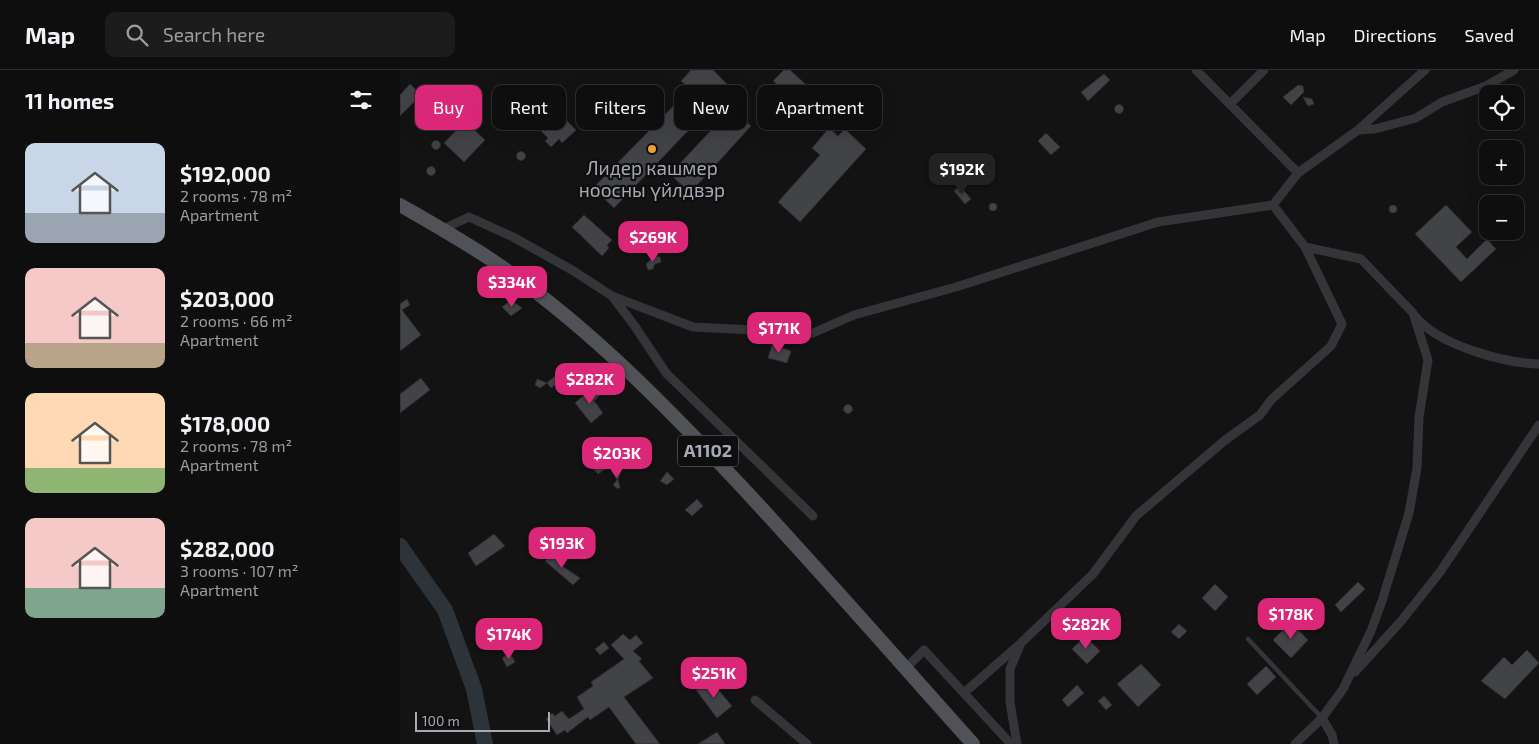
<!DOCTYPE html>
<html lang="en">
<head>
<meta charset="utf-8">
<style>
  body { margin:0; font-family:"Exo 2",sans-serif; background:#1c1c1d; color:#f1f3f6; height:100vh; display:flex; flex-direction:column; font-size:19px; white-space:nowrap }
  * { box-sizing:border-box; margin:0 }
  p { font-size:16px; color:#9b9c9e }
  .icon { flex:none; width:28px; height:28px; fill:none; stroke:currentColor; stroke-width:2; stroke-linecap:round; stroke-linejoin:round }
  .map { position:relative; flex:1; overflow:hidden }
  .drawer { display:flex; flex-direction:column; background:#0e0e0f; width:400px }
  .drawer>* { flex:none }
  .guide { position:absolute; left:15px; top:15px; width:475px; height:45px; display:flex; gap:10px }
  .controls { position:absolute; left:1079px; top:15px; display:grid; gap:10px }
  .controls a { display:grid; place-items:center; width:45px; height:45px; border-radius:10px; background:#0e0e0f; box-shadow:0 5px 20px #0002,0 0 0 1px #2e2e2f; font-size:25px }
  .scale { position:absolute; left:15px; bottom:12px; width:135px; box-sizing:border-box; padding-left:5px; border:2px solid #a5aab4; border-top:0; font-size:14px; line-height:18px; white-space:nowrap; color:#a5aab4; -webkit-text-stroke:4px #0e0e0f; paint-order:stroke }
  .price { position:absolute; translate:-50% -42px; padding:0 11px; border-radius:10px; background:#db2777; color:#fff; font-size:16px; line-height:32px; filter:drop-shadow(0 1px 2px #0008) }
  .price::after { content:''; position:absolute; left:50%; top:30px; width:15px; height:11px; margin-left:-8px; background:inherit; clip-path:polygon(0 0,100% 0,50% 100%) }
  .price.active { background:#222; color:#fff }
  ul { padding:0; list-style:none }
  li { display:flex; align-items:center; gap:15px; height:125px; padding:0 25px }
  li span { display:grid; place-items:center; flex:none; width:140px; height:100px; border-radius:10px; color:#555 }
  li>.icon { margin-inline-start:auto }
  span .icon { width:60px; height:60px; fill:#fffc; stroke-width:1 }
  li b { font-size:21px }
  h2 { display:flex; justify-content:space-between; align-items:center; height:60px; padding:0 25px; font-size:21px }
  .pill { padding:0 18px; border-radius:10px; background:#0e0e0f; box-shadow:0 5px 20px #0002,0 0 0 1px #2e2e2f; font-size:18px; line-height:45px }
  .pill.active { background:#db2777; color:#fff }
  header { display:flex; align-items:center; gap:30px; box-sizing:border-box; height:70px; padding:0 25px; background:#0e0e0f; border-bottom:1px solid #2e2e2f }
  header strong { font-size:24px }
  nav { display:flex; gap:28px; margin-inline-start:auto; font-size:18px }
  .search { width:350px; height:45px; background:#1c1c1d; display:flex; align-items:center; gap:12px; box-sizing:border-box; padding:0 18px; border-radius:10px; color:#9b9c9e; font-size:19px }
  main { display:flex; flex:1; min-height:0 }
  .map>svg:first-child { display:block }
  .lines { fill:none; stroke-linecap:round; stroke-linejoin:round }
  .river { stroke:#2c343a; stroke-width:16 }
  .building { fill:#424347; stroke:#2d2d30 }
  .service { stroke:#343539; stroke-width:4.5 }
  .minor { stroke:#343539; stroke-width:9 }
  .primary { stroke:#505258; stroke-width:14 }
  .poi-dot { fill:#eaa435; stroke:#0e0e0f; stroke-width:2 }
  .labels { text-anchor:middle; stroke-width:4.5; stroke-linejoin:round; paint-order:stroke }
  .shield { fill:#0e0e0f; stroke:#787b82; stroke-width:1 }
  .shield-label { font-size:18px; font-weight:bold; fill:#a5aab4 }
  .poi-label { font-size:19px; fill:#a5aab4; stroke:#0e0e0f }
</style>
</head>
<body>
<header>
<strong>Map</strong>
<div class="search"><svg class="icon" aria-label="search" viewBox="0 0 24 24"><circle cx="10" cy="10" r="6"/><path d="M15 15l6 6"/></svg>Search here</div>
<nav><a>Map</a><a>Directions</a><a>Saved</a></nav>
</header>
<main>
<section class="drawer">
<h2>11 homes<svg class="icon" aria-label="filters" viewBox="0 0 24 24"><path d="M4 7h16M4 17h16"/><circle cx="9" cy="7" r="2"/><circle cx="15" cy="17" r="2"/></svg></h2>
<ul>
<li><span style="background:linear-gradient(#c9d6e8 70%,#9aa5b1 0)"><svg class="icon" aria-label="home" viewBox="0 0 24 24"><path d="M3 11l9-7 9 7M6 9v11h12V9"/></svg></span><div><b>$192,000</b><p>2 rooms · 78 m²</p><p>Apartment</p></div></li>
<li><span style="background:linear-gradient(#f6c9c9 75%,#b9a48a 0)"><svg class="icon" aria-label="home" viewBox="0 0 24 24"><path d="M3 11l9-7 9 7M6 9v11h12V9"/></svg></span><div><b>$203,000</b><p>2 rooms · 66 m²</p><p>Apartment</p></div></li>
<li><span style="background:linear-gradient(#ffd9b3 75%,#8fb573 0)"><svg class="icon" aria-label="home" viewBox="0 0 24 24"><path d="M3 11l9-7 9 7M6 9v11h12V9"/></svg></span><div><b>$178,000</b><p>2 rooms · 78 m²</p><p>Apartment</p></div></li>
<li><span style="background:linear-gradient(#f6c9c9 70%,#7fa58c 0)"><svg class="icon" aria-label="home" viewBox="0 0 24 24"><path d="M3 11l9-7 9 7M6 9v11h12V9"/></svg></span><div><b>$282,000</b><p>3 rooms · 107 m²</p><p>Apartment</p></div></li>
</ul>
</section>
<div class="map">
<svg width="1139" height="674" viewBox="0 0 1139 674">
  <rect width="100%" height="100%" fill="#131314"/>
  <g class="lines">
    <path class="river" d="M0,476L45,540L74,619L85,674"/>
  </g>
  <path class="building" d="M291,0H313L330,17L214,138L193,118L290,19L281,11Z
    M384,0H390L414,22L401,37L373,11Z
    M704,4L710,10L688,31L681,22Z
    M10,14L21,25L0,46V25Z
    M898,15L903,16L904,22L891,35L883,27Z
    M903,27L912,29L914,34L908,36Z
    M714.5 39a4.5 4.5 0 1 1 9 0a4.5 4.5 0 1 1-9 0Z
    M332,38L351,56L290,123L270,104Z
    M166,50L176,60L162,73L159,69L151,77L145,71L148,68L139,59L145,52L154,61Z
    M65,51L85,70L64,92L44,73Z
    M429,58L438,66L445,59L466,79L400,152L378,132L420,85L412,78Z
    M646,63L660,77L651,85L638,71Z
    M31.5 75a4.5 4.5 0 1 1 9 0a4.5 4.5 0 1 1-9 0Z
    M116.5 86a4.5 4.5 0 1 1 9 0a4.5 4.5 0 1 1-9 0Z
    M26.5 101a4.5 4.5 0 1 1 9 0a4.5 4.5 0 1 1-9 0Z
    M560,116L571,129L565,134L554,121Z
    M589 137a4 4 0 1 1 8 0a4 4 0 1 1-8 0Z
    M989 139a4 4 0 1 1 8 0a4 4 0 1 1-8 0Z
    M1046,135L1072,162L1056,177L1067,189L1087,169L1096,179L1061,212L1015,164Z
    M184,145L212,170L207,175L209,178L202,186L172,157Z
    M255,186L260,187L261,192L255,194L253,199L248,200L246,194Z
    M7,229L10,235L2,240L21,265L0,281V234Z
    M111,230L122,238L111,246L102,237Z
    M372,275L391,281L387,293L368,288Z
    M155,306L160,312L151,318L147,313L140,318L135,315L137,309L147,313Z
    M21,308L30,320L0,343V324Z
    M194,316L201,324L194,331L203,343L191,353L175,333Z
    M443.5 339a4.5 4.5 0 1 1 9 0a4.5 4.5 0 1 1-9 0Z
    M201,385L210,396L198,404L189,394Z
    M211,400L221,402L218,410L220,417L218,419L213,415L217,410Z
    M267,402L274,409L267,415L260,411Z
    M297,429L303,436L292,446L285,440Z
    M94,464L105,476L76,496L68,483Z
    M129 472a5 5 0 1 1 10 0a5 5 0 1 1-10 0Z
    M154,482L165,494L162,496L180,508L173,515L145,491Z
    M958,512L965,519L941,542L935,535Z
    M815,514L828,527L815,541L802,528Z
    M113,552L123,556L117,567L113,566L108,578L104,573L111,564L109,563Z
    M891,552L908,570L891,588L873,570Z
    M779,554L787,561L779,569L771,562Z
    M223,564L230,570L236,565L243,573L233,581L242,589L239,591L253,608L224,627L260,674H236L209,637L190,650L188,647L167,663L165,660L157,665L146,649L152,643L155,646L162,641L169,649L184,639L177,627L193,616L191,612L224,589L211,575Z
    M685,566L700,581L687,594L672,579Z
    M204,572L209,578L200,585L195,579Z
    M1127,580L1139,593L1105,629L1081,611L1104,587L1112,595Z
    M110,583L115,592L107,597L102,588Z
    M741,594L761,615L738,637L717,614Z
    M866,596L876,607L857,625L847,614Z
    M310,610L332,636L317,648L296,620Z
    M677,615L684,623L668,637L662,630Z
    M704,626L712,635L706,640L698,631Z
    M317,662L325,674H298Z"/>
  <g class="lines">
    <path class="service" d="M848,569L922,648"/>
    <path class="minor" d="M796,0L898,103
      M830,34L864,0
      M958,60L975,59L1016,48L1042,32L1086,16L1114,0
      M43,159L69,147L113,167L172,200L212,226L234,255L266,303L413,446
      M212,226L293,257L413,263L454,245L556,217L758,152L873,135L898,103L958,60L1025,0
      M1016,247C1038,275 1104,293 1139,294
      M505,599L524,580L611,674
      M955,602L1002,550L1040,502L1139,355
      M565,622L619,575
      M355,630L407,674
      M922,648L932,665L934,674
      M617,674L610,632V599L621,573L693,504L736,446L824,371L860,345L871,330L931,276L942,254L905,177L873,135
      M895,674L922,648L943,619L971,561L982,531L1009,443L1017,398L1019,347L1028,290L1013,243L961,189L905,177"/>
    <path class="primary" d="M0,135C33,154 67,173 99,195C189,257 267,337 342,417C420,501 496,588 573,674"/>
  </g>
  <circle class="poi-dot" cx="252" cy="79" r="5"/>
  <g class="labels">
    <rect class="shield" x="278" y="365.5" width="60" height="31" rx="4"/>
    <g class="shield-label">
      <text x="308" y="387">A1102</text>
    </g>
    <g class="poi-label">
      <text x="252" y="105">Лидер кашмер<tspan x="252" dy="22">ноосны үйлдвэр</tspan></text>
    </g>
  </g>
</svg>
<div class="controls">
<a><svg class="icon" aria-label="locate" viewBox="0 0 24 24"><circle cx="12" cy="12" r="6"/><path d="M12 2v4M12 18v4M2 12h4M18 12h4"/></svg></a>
<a>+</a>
<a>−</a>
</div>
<div class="scale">100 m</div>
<b class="price active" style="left:562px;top:125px">$192K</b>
<b class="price" style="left:253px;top:193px">$269K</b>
<b class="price" style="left:112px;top:238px">$334K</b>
<b class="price" style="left:379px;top:284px">$171K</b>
<b class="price" style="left:190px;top:335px">$282K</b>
<b class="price" style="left:217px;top:409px">$203K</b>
<b class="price" style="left:162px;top:499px">$193K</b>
<b class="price" style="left:891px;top:570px">$178K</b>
<b class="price" style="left:686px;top:580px">$282K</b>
<b class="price" style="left:109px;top:590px">$174K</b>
<b class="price" style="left:314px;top:629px">$251K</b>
<div class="guide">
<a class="pill active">Buy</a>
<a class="pill">Rent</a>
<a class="pill">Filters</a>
<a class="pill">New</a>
<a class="pill">Apartment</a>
</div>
</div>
</main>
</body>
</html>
